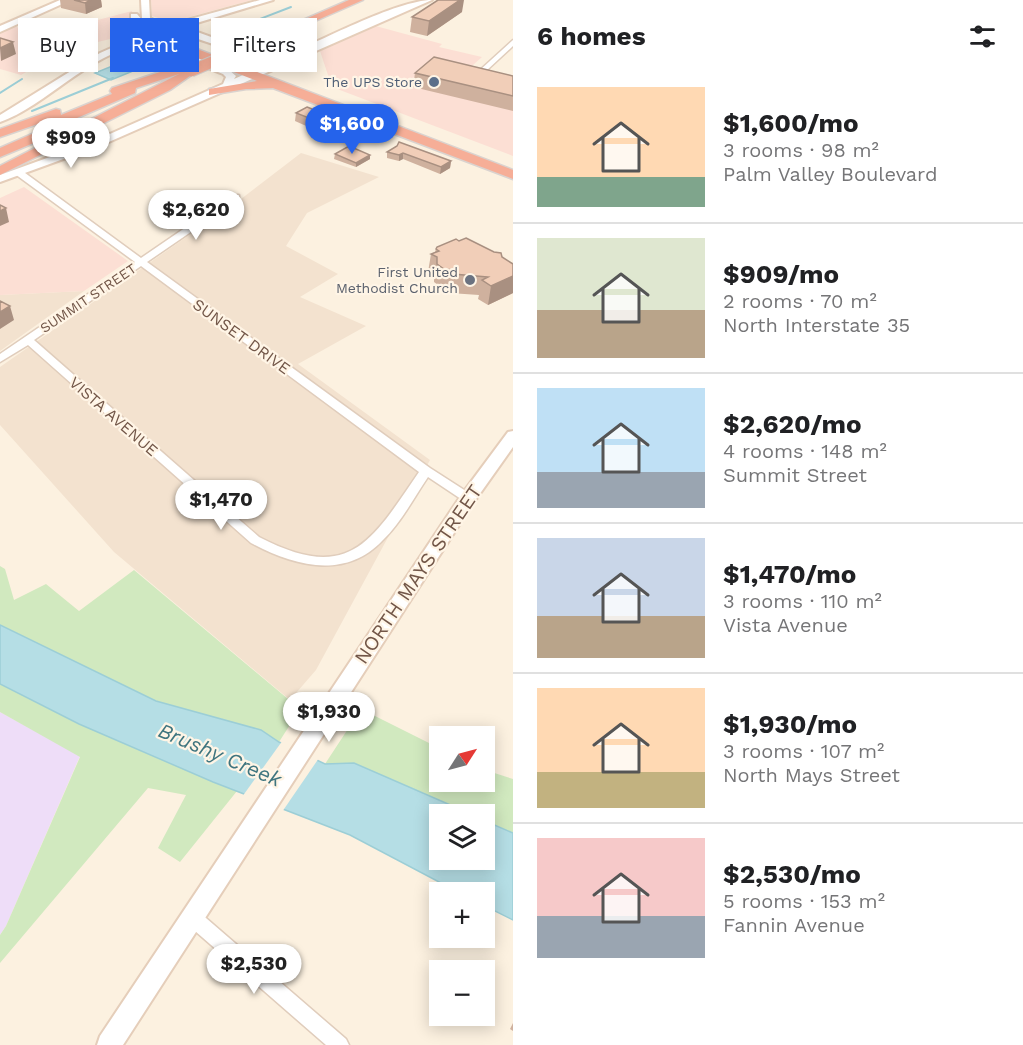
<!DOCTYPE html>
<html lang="en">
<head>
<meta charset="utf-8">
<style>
  body { margin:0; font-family:"Work Sans",sans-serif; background:#f6f6f6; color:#202124; height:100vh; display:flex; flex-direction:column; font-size:22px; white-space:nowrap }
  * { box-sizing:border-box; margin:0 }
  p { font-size:20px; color:#757577 }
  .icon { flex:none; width:33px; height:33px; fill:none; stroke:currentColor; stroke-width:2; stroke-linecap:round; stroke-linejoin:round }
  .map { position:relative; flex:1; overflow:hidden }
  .sheet { display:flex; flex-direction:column; background:#fff; width:510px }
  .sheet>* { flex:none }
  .banner { position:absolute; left:18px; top:18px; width:405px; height:54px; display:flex; gap:12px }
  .needle { width:39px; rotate:54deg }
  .fabs { position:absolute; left:429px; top:726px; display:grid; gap:12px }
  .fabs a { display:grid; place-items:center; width:66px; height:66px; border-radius:0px; background:#fff; box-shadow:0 3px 15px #0003; font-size:30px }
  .price { position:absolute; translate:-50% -51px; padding:0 14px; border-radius:21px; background:#fff; color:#222; font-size:20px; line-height:39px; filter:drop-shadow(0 2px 3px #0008) }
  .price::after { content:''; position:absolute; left:50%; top:36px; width:18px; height:14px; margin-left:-9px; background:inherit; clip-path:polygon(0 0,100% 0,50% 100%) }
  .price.active { background:#2563eb; color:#fff }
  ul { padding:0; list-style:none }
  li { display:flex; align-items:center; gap:18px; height:150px; padding:0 24px }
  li+li { border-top:2px solid #e0e0e0 }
  li span { display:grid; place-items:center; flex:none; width:168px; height:120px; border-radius:0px; color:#555 }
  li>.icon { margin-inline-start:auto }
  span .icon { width:72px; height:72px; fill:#fffc; stroke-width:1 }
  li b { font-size:26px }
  h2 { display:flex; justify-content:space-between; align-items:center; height:72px; padding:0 24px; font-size:26px }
  .tag { padding:0 21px; border-radius:0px; background:#fff; box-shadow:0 3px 15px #0003; font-size:21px; line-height:54px }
  .tag.active { background:#2563eb; color:#fff }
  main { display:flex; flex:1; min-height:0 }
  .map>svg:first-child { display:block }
  .residential { fill:#f3e2cf }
  .commercial { fill:#fcdfd4 }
  .education { fill:#eeddf8 }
  .green { fill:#d1e9bf }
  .water { fill:#b5dee5; stroke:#9cced6; stroke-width:1.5 }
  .pier { fill:#fcf1e0 }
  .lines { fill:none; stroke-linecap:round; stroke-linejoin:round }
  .stream { stroke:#9cced6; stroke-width:2 }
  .street-casing { stroke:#e0cdbc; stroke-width:3 }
  .secondary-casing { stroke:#e5ceba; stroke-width:4 }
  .highway-casing { stroke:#dad3cf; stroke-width:3 }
  .street { fill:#fff; fill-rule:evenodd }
  .secondary { fill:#fff; fill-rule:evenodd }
  .highway { fill:#f6ae97; fill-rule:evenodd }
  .highway-bridge-casing { stroke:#dad3cf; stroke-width:13; stroke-linecap:butt }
  .highway-bridge { stroke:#f6ae97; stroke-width:11 }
  .wall { fill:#cfb19e }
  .shaded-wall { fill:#a99081 }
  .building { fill:#f1ceb8; stroke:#a99081; stroke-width:1.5 }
  .service-dot { fill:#5c6f8a; stroke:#fff5e6; stroke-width:2 }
  .worship-dot { fill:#6b7280; stroke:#fff5e6; stroke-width:2 }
  .labels { text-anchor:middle; stroke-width:4.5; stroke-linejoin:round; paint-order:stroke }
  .far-service-label { font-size:14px; fill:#4e5e75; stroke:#fff5e6; text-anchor:end }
  .far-worship-label { font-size:14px; fill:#5b616d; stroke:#fff5e6; text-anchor:end }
  .far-street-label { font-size:14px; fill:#725648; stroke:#fff5e6 }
  .street-label { font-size:16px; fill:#725648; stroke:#fff5e6 }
  .near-street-label { font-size:20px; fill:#725648; stroke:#fff5e6 }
  .near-water-label { font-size:21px; font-style:italic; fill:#3f757f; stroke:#fff5e6 }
</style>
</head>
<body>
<main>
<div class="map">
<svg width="513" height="1045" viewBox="0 0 513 1045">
  <rect width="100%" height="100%" fill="#fcf1e0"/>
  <path class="residential" d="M301,153L379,177L307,213L286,246L338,274L300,297L366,326L298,364L430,460L316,670L290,700L114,552L0,425V367L241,199Z
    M84,291L0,351V295Z"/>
  <path class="commercial" d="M151,0H252L171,22L152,16Z
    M132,11L131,34L52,53V57L21,75L0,69V31L14,26L46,38L90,22Z
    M372,25L442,44L439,47L482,57L464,73L513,84V156L332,87L320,51Z
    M24,187L128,261L84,291L0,295V198Z"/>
  <path class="education" d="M0,712L80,756L6,926L0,935Z"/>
  <path class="green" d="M0,566L5,569L14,600L46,584L79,611L134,570L300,709L279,742L261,730L156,701L0,625Z
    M0,684L79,724L237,791L180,862L158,848L186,795L148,788L0,963V935L6,926L80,757L0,712Z
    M361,709L439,748L440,782H484L485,770L513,779V833L485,821L484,814H471L325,764Z"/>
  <path class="water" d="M122,62L138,69L111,80L95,73Z
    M0,625L156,701L261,730L279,742L325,764L354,763L471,814H440V860H484L485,821L513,833V920L485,906L484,892H458L350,835L213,782L79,724L0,684Z"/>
  <path class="pier" d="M283,740L319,758L282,812L242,797Z"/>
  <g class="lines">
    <path class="stream" d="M213,37L291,7
      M51,69L77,57
      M134,69L144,65
      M0,93L22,79
      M32,111L113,78"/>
    <defs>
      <path id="street" d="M513,40V46L486,71L513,79V83L490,77L480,72V70Z
        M15,170H21L141,258L233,195H239V199L147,262L430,468L472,495L474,498L472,501H464L428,477C413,499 401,523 382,541C345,580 293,566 251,543L28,345L0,362V354L135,262L15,174ZM141,266L419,472C371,542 350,584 259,537L34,340Z
        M193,910L199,912L346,1039L349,1045H326L187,924L185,918L187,912Z"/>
      <path id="secondary" d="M60,0H71L0,32V26Z
        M141,0H149L150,18L165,26L260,0H273L190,25L189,29L266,57L281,58C316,43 397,0 432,0L102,145L0,182V175L94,141L223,84L226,77L223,74C202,66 175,51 154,47C105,37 47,107 0,122V115L100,53L145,33L131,18V14H137L154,34L142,41L159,42L229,70L236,76L234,79L270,63L186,35L181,32V27L161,31L142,19Z
        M513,431V447L474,502L123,1045H97L100,1036L462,494L508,432Z"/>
      <path id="highway" d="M349,0H363L256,47L252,48L246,45Z
        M150,31L513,170V179L273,88L246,89L209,95V89L257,81L166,46L146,36V32Z
        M178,66L183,71L191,67L197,71L170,90L0,175V166L179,74L136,88L135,93L63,124L66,127L65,130L0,157V148L41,130L38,127L55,118L0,137V129L56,109L60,110L61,115L112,94L110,91L112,88Z"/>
    </defs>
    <use href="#street" class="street-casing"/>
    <use href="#secondary" class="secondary-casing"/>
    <use href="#highway" class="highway-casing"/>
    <use href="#street" class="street"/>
    <use href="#secondary" class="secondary"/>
    <use href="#highway" class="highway"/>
    <defs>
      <path id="highway-bridge" d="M191,71L252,45"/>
    </defs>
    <use href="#highway-bridge" class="highway-bridge-casing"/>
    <use href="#highway-bridge" class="highway-bridge"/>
  </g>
  <path class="wall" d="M60,0H101L102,7L86,14L61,8Z
    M462,12L427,36L410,32L412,17Z
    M415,73L513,76V111L413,87Z
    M296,113L325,123L313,129L295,121Z
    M397,146L451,161L450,168L440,174L403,159L399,161L387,158V152Z
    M335,154L370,155V159L356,167L334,159Z
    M459,241L502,257L513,293L488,305L478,299L479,295L450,293V288L441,287L434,282V276L428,272L431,254L435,252L436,249Z
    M513,1023V1031L510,1029Z"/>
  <path class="shaded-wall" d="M91,0H101L102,7L86,14L85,3Z
    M460,0H464L462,12L427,36L429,21Z
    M13,42L16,54L1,61L0,48Z
    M325,114V123L313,129L314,120Z
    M403,153V159L399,161V155Z
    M370,155V159L356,167V163Z
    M451,161L450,168L440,174L441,167Z
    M6,208L9,222L0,226V211Z
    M513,273V293L488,305L491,286Z
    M10,306L14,320L0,329V312Z"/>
  <path class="building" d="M74,0H91L85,3Z
    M438,0H460L429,21L412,17Z
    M0,38L13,42L0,48Z
    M434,57L513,76V96L415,73Z
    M307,107L325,114L314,120L296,113Z
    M399,142L451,161L441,167L403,153L399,155L387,152L397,146Z
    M349,146L370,155L356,163L335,154Z
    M0,205L6,208L0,211Z
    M466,238L494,252L501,253L502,257L513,264V276L491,286L482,280L488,277L453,274V270L444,269L437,264V257L431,254L439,251L436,249L437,247L456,239L459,241Z
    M0,301L10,306L0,312Z"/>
  <circle class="service-dot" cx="434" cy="82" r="6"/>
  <circle class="worship-dot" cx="470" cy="280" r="6"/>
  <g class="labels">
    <g class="far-service-label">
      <text x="422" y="87">The UPS Store</text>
    </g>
    <g class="far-worship-label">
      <text x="458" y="277">First United<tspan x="458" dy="16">Methodist Church</tspan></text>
    </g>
    <g class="far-street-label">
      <text transform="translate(88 298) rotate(-34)" y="5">SUMMIT STREET</text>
    </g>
    <g class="street-label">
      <text transform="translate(242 336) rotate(36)" y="6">SUNSET DRIVE</text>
      <text transform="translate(114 416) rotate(41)" y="6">VISTA AVENUE</text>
    </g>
    <g class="near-street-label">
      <text transform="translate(418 574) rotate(-56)" y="7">NORTH MAYS STREET</text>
    </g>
    <g class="near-water-label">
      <text transform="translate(220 755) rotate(23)" y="7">Brushy Creek</text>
    </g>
  </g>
</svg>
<div class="fabs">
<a><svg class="needle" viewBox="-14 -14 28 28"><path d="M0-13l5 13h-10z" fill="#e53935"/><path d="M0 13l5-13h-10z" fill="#757577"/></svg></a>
<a><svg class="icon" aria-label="layers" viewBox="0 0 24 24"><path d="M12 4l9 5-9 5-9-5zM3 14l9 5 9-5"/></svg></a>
<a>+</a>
<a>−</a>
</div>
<b class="price active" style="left:352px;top:155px">$1,600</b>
<b class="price" style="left:71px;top:169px">$909</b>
<b class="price" style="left:196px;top:241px">$2,620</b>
<b class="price" style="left:221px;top:531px">$1,470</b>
<b class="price" style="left:329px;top:743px">$1,930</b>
<b class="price" style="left:254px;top:995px">$2,530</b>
<div class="banner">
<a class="tag">Buy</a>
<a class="tag active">Rent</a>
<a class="tag">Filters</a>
</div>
</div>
<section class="sheet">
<h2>6 homes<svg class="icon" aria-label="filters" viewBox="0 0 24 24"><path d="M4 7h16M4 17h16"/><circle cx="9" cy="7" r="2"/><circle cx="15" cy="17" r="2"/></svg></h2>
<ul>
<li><span style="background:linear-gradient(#ffd9b3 75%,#7fa58c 0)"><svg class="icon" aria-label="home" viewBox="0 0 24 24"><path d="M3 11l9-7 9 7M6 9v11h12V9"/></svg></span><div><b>$1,600/mo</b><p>3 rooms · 98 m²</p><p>Palm Valley Boulevard</p></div></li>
<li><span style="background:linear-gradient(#dfe7d0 60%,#b9a48a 0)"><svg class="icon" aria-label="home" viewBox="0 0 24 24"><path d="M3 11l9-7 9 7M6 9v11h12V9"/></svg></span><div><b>$909/mo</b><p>2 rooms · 70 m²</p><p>North Interstate 35</p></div></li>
<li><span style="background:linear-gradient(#bfe0f5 70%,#9aa5b1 0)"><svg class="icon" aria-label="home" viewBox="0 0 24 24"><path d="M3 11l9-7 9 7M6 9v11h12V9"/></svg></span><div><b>$2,620/mo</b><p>4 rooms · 148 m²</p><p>Summit Street</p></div></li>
<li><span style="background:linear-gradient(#c9d6e8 65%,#b9a48a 0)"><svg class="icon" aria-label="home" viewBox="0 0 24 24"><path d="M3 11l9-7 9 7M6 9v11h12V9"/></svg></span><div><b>$1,470/mo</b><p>3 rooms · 110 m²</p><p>Vista Avenue</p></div></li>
<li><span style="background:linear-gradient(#ffd9b3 70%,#c2b280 0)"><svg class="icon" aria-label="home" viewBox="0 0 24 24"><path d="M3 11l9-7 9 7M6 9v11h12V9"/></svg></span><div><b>$1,930/mo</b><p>3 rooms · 107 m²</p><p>North Mays Street</p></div></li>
<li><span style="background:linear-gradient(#f6c9c9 65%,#9aa5b1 0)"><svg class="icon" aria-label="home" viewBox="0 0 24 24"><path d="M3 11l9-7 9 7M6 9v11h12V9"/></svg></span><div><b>$2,530/mo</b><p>5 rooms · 153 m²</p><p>Fannin Avenue</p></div></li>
</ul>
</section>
</main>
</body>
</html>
